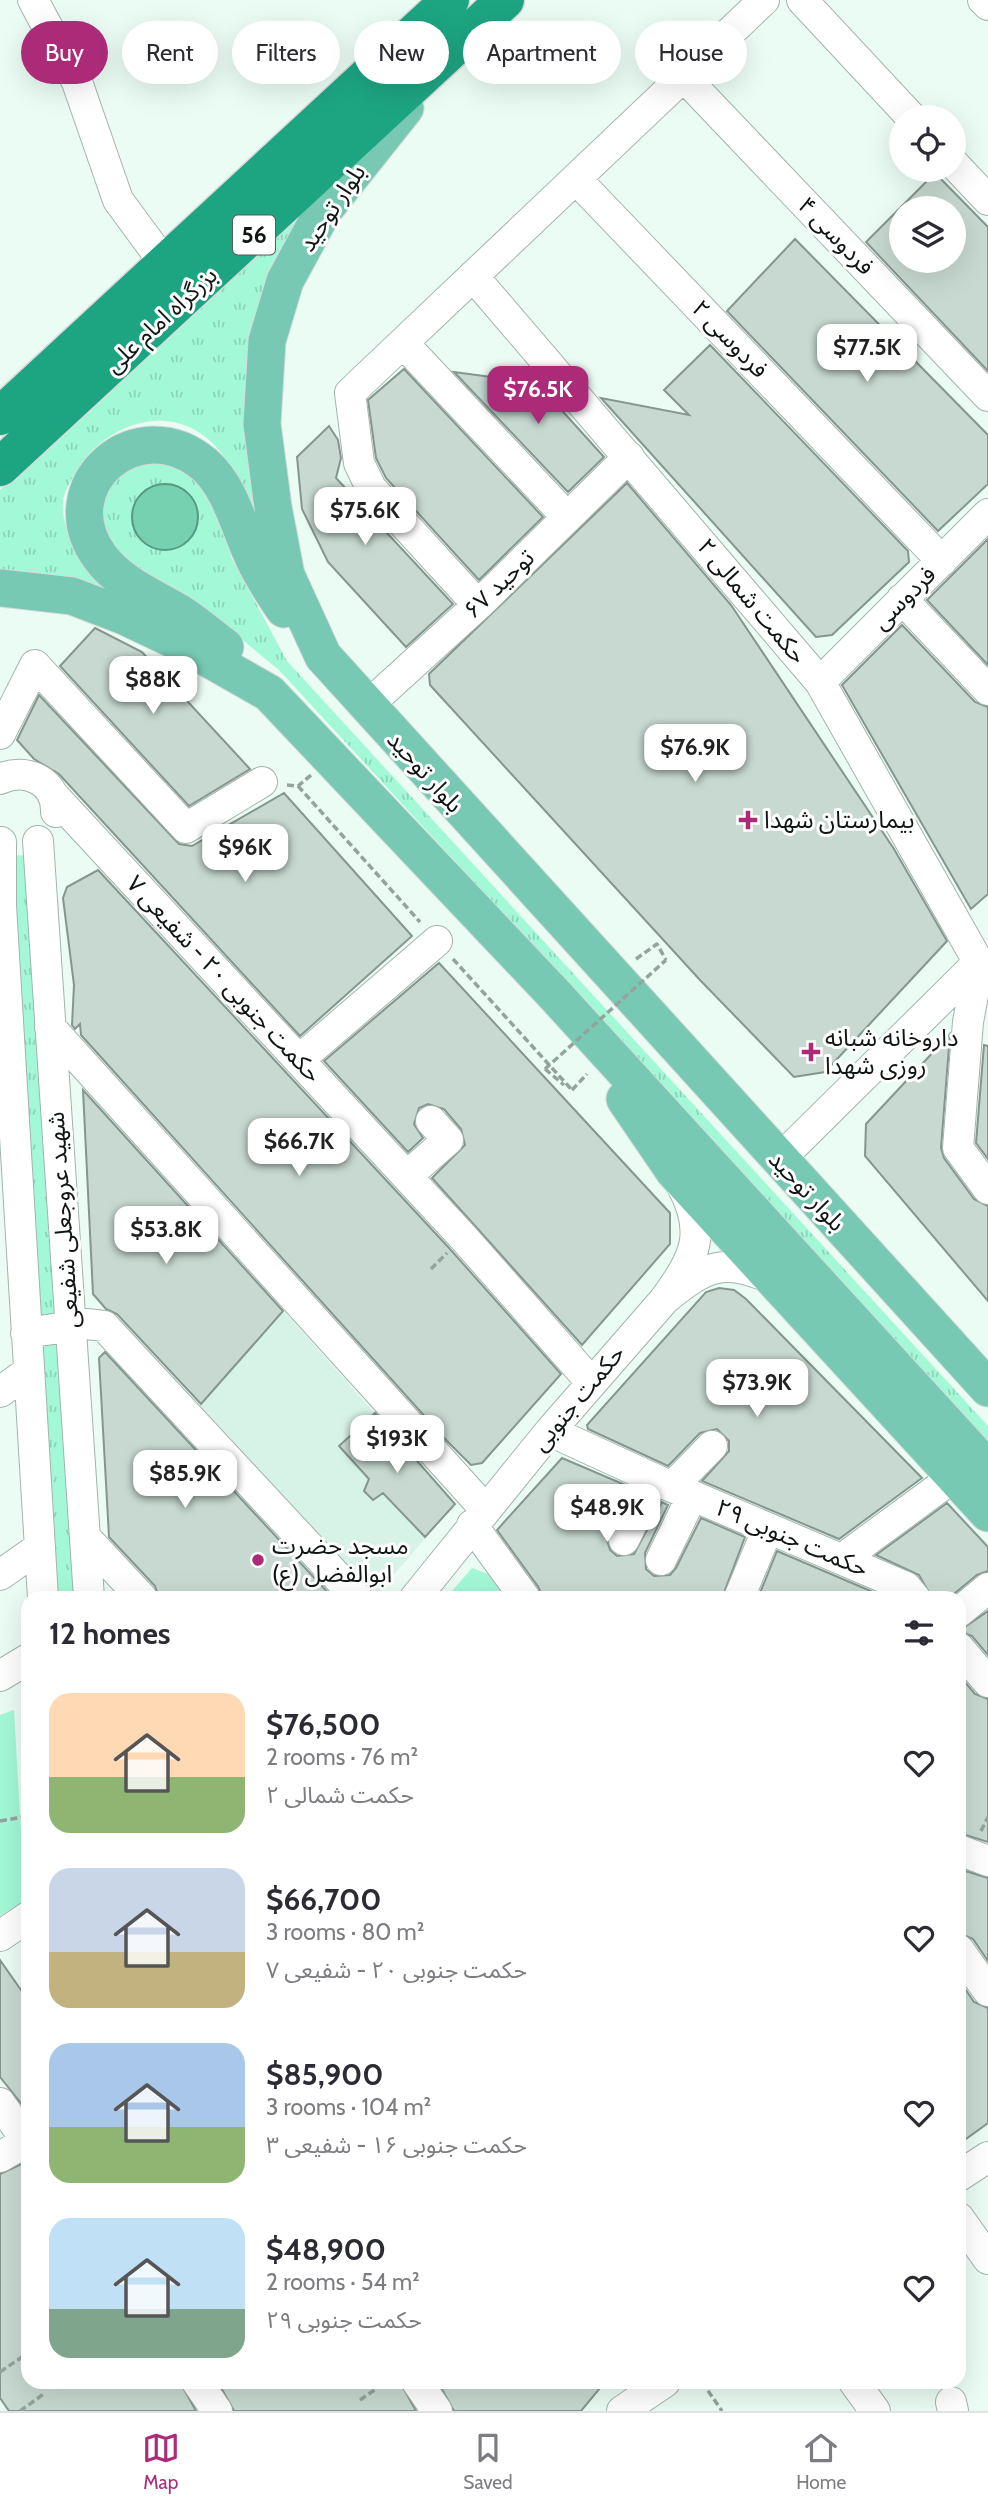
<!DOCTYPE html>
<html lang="en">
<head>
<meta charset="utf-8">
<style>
  body { margin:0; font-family:Cabin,"Noto Sans Arabic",sans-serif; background:#f7f7f7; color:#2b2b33; height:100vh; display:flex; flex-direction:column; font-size:26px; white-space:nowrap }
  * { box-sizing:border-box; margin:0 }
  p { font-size:23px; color:#7c7c81 }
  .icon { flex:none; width:38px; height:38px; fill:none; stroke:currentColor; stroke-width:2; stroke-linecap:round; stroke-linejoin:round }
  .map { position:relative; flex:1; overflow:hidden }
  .sheet { position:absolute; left:21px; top:1591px; width:945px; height:798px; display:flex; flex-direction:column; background:#fff; border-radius:21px; box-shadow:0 7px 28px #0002 }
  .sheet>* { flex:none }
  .guide { position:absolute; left:21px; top:21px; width:947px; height:63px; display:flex; gap:14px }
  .buttons { position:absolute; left:889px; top:105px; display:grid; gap:14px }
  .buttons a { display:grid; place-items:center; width:77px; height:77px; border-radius:50%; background:#fff; box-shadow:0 7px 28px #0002; font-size:35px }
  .price { position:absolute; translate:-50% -60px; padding:0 16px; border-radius:14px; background:#fff; color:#222; font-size:23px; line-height:46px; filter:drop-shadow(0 2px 4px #0008) }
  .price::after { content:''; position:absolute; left:50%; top:42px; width:21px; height:16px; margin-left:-10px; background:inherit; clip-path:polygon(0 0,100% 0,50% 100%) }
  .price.active { background:#ac2b78; color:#fff }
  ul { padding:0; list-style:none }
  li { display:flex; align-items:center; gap:21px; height:175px; padding:0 28px }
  li span { display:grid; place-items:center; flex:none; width:196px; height:140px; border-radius:21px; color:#555 }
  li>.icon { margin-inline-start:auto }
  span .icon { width:84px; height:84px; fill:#fffc; stroke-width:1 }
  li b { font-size:30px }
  h2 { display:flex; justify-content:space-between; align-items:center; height:84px; padding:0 28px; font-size:30px }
  .pill { padding:0 24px; border-radius:32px; background:#fff; box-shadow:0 7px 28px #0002; font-size:24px; line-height:63px }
  .pill.active { background:#ac2b78; color:#fff }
  .menu { display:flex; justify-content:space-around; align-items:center; height:98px; border-top:2px solid #e1e1e2; background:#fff; font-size:19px; color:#7c7c81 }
  .menu a { display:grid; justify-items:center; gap:4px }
  .menu .active { color:#ac2b78 }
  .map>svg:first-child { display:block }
  .built { fill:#d7f2e6 }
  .grass { fill:url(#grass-tufts) }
  .green { fill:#a3f8d8 }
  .water { fill:#76d1b1; stroke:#579982; stroke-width:2 }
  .building { fill:#c7d9d1; stroke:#85968f; stroke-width:2; fill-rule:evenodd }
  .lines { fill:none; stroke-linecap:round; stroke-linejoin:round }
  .minor-casing { stroke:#a2b4ad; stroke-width:32 }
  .major-casing { stroke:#d9dad9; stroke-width:39 }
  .highway-casing { stroke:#d9dad9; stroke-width:41 }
  .path { stroke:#95a39d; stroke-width:3.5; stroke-dasharray:7 3.5; stroke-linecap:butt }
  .minor { stroke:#fff; stroke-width:30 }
  .major { stroke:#77c9b3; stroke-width:37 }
  .highway { stroke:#1da581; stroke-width:38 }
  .path-bridge { stroke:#95a39d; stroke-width:3.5; stroke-dasharray:7 3.5; stroke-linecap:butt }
  .poi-dot { fill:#ac2b78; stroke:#fff; stroke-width:2.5 }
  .labels { text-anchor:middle; stroke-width:6; stroke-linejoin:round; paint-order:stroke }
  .shield { fill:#fff; stroke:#585c5a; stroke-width:2 }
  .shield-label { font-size:23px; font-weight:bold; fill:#101614 }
  .street-label { font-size:24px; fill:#101614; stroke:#fff }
  .poi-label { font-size:24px; fill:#101614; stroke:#fff; text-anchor:start }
</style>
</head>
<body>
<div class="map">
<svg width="988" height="2411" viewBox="0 0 988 2411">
  <defs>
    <pattern id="grass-tufts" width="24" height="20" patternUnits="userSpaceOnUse" patternTransform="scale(1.75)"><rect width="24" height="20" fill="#a3f8d8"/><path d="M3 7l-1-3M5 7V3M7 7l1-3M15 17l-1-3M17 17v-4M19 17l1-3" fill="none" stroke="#8bd4b8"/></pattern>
  </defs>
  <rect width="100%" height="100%" fill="#eafcf4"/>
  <path class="built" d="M284,1311L455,1504L378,1593L367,1594L196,1410Z"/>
  <path class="grass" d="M332,179L296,228L259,514C242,486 227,451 200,433C156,404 99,431 76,472C71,480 64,492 63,501C60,537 90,570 111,595L0,573V490Z
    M148,457L184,466L208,492L232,559L287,661L988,1426V1441L279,670L211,614L139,572L105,544C100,484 91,485 148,457Z
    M26,855L57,1317L37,1318L8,856Z
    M53,1341L57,1344L76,1598H56L42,1345Z"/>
  <path class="green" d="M472,1568L488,1574L505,1598H446Z
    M14,1710L25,1901L0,1916V1715Z"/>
  <path class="water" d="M132 517a33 33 0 1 1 66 0a33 33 0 1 1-66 0Z"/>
  <path class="building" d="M935,173L988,227V371L866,242ZM901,208H954V261H901Z
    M795,239L988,435V484L938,531L727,311Z
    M710,345L908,551L909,562L832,635L816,637L601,398L689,415L664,390Z
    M404,369L543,517L479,580L386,478L376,458L368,400Z
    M454,372L537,383L604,457L568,492Z
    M329,426L338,440L341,458L336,478L453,604L406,647L328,562L302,509L297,457Z
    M627,483L731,605L894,849L947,941L825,1072L794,1077L700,980L430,685L429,674Z
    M988,539V665L927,600Z
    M902,625L975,702L988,707V894L971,909L842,685Z
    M95,628L142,652L250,769L189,806L60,666Z
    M39,695L179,844L192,846L284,793L412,936L300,1036L59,774L34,759L17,740Z
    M98,870L450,1249L561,1374L482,1463L471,1465L447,1441L81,1035L80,1024L75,1029L72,1025L74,985L63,898L67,887Z
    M439,963L670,1213V1244L582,1345L432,1178L465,1145L461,1129L444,1109L428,1104L419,1108L414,1124L423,1138L408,1152L324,1061Z
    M950,1034L941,1148L944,1158L974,1199L988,1206V1301L865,1156L866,1124Z
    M984,1045L988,1046V1159L976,1143Z
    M83,1090L283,1311L201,1404L117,1314L106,1309L93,1294Z
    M719,1288L734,1290L746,1299L922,1478L839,1539L702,1481L729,1451V1441L717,1429L700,1433L668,1466L588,1429L587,1425L706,1292Z
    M105,1352L333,1598H159L155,1586L109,1537L99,1358Z
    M375,1413L455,1504L425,1537L383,1493L373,1500L364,1491L369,1479L339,1446Z
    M562,1458L630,1487L607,1540L610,1550L617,1556L634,1554L662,1502L668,1505L645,1553L646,1569L654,1576L670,1575L676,1568L701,1518L745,1537L722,1598H542L539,1588L497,1530Z
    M947,1503L988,1547V1571L977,1575L949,1598H932L919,1575L876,1555Z
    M777,1551L887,1598H758Z
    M988,1611V1655L972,1636L959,1631Z
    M959,1675L975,1694L988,1699V1842L959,1833Z
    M959,1869L988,1878V1961L973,1939L959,1933Z
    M0,1960L28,2000V2112L0,2077Z
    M959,1980L974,2002L988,2008V2123L959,2144Z
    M28,2161V2382H180L196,2411H9L0,2398V2174Z
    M218,2382H400L416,2411H234Z
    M438,2382H605L581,2411H454Z"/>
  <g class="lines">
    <defs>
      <path id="minor" d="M33,0L77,82L118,200L165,264
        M802,0L911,117
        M983,0L988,5
        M683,76L988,396
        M954,164L988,200
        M576,179L942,561
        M473,276L820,682L979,963L968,1022L958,1148L988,1189
        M403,343L567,517
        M902,599L988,690
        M478,605L371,488L359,463L350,393L764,0
        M820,682L988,514
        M366,707L478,605L629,457
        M0,734L35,665L186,828L262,782
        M0,779C26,767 57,781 56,812
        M53,795L463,1237L591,1382
        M38,841L89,1598
        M1,842V906L43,1598
        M50,1027L485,1509
        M299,1060L437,941
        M795,1144L980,961
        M407,1176L448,1140L431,1121
        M681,1184C708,1233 695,1257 665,1299C706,1266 722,1257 773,1279
        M26,1333L87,1324L104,1326L357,1598
        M0,1392L29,1371
        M550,1431L672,1487L906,1587L915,1598
        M672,1487L712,1446
        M472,1525L525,1598
        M85,1537L142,1598
        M624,1540L654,1479
        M842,1559L944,1484
        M661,1560L692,1496
        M0,1575L40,1547
        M415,1598L550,1431L665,1299
        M739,1598L768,1528
        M959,1612L988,1588
        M959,1648L988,1682
        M0,1676L28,1659
        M959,1850L988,1861
        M0,1936L28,1917
        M959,1950L988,1991
        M0,2103L28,2143
        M0,2157L27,2141
        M959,2176L988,2157
        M959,2218L988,2259
        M197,2382L217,2411
        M417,2382L437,2411
        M854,2382L875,2411
        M951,2402L953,2411
        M622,2411L665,2382"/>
      <path id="major" d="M405,108L323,211L285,281L267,341L262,424L273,507L286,575L323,656L988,1388
        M0,588L72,596L124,616L181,643L269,693L554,994L988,1469
        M225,647C209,635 194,622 178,612C151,596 119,583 100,557C48,486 138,407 205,465C231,488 239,528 254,559C262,576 273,593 284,609
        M625,1099L674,1171L988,1513"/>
      <path id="highway" d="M0,416L450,0
        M0,467L505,0"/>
    </defs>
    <use href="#minor" class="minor-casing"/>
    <use href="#major" class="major-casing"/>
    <use href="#highway" class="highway-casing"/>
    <path class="path" d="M287,785L298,786L311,775
      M298,786L420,922
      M453,959L572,1090
      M636,959L657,944L666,960
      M545,1069L564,1085
      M572,1090L587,1074
      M431,1269L447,1253
      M0,1821L28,1816
      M981,1831L988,1817
      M0,2372L28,2353
      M702,2382L722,2411
      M360,2400L386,2382
      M20,2411L45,2393"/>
    <use href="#minor" class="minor"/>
    <use href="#major" class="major"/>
    <use href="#highway" class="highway"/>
    <path class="path-bridge" d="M545,1069L666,960"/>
  </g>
  <g class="poi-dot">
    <path d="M744.5 809.5h7v7h7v7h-7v7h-7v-7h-7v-7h7z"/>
    <path d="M807.5 1041.5h7v7h7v7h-7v7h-7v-7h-7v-7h7z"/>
    <circle cx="258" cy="1560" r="7"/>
  </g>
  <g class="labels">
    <rect class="shield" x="233" y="215.5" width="42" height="39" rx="5"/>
    <g class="shield-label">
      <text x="254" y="243">56</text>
    </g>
    <g class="street-label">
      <text transform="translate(332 208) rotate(-56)" y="8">بلوار توحید</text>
      <text transform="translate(836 236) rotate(46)" y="8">فردوسی ۴</text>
      <text transform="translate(161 320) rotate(-43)" y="8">بزرگراه امام علی</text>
      <text transform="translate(730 339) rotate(46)" y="8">فردوسی ۲</text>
      <text transform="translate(499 584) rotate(-44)" y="8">توحید ۶۷</text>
      <text transform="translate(904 598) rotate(-45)" y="8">فردوسی</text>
      <text transform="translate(752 601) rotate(50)" y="8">حکمت شمالی ۲</text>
      <text transform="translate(425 772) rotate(48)" y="8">بلوار توحید</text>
      <text transform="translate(224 979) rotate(47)" y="8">حکمت جنوبی ۲۰ - شفیعی ۷</text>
      <text transform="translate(807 1191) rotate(47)" y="8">بلوار توحید</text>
      <text transform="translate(63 1220) rotate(-94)" y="8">شهید عروجعلی شفیعی</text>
      <text transform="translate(578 1398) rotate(-50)" y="8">حکمت جنوبی</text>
      <text transform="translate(792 1538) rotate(23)" y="8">حکمت جنوبی ۲۹</text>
    </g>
    <g class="poi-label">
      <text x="764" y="828">بیمارستان شهدا</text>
      <text x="825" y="1046">داروخانه شبانه<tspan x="825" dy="28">روزی شهدا</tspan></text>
      <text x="272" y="1554">مسجد حضرت<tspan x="272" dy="28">ابوالفضل (ع)</tspan></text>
    </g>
  </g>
</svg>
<div class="buttons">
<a><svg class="icon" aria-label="locate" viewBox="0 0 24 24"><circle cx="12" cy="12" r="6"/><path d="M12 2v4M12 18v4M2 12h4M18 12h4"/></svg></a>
<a><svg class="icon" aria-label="layers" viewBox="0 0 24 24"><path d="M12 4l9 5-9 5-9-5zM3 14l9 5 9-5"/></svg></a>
</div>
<b class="price" style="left:867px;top:384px">$77.5K</b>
<b class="price active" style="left:538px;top:426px">$76.5K</b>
<b class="price" style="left:365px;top:547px">$75.6K</b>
<b class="price" style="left:153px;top:716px">$88K</b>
<b class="price" style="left:695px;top:784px">$76.9K</b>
<b class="price" style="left:245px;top:884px">$96K</b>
<b class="price" style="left:299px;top:1178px">$66.7K</b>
<b class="price" style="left:166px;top:1266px">$53.8K</b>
<b class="price" style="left:757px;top:1419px">$73.9K</b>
<b class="price" style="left:397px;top:1475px">$193K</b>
<b class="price" style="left:185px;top:1510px">$85.9K</b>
<b class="price" style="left:607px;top:1544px">$48.9K</b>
<div class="guide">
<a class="pill active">Buy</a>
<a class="pill">Rent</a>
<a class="pill">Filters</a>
<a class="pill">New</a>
<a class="pill">Apartment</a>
<a class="pill">House</a>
</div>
<section class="sheet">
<h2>12 homes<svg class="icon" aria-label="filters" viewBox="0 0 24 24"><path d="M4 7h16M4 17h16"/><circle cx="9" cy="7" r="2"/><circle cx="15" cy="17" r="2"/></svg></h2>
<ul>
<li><span style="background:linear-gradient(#ffd9b3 60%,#8fb573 0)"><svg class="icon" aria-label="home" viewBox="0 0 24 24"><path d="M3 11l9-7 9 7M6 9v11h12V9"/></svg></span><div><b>$76,500</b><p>2 rooms · 76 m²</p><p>حکمت شمالی ۲</p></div><svg class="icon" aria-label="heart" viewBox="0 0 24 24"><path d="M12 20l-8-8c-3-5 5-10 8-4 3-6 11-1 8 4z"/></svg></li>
<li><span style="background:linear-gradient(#c9d6e8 60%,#c2b280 0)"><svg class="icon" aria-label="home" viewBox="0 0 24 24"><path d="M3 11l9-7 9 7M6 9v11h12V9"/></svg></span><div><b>$66,700</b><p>3 rooms · 80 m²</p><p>حکمت جنوبی ۲۰ - شفیعی ۷</p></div><svg class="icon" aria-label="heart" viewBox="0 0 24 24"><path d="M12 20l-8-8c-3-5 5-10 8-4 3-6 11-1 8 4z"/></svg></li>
<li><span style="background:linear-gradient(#a9c7e8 60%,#8fb573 0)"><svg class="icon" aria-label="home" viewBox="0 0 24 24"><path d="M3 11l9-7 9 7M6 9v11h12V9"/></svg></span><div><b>$85,900</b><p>3 rooms · 104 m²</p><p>حکمت جنوبی ۱۶ - شفیعی ۳</p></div><svg class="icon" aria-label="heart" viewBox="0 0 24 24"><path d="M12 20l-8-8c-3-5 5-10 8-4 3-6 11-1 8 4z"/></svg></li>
<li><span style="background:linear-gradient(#bfe0f5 65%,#7fa58c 0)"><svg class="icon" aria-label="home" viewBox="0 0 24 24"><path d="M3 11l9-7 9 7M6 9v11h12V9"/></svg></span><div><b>$48,900</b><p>2 rooms · 54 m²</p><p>حکمت جنوبی ۲۹</p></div><svg class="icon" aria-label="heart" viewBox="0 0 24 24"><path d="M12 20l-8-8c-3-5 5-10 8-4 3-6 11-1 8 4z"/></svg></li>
</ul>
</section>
</div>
<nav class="menu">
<a class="active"><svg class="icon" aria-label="map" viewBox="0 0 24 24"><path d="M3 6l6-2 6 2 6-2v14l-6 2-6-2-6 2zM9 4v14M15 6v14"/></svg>Map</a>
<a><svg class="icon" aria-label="saved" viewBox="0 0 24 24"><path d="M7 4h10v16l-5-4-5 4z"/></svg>Saved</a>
<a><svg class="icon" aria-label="home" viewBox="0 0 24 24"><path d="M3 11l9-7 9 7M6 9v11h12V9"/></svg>Home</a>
</nav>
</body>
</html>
